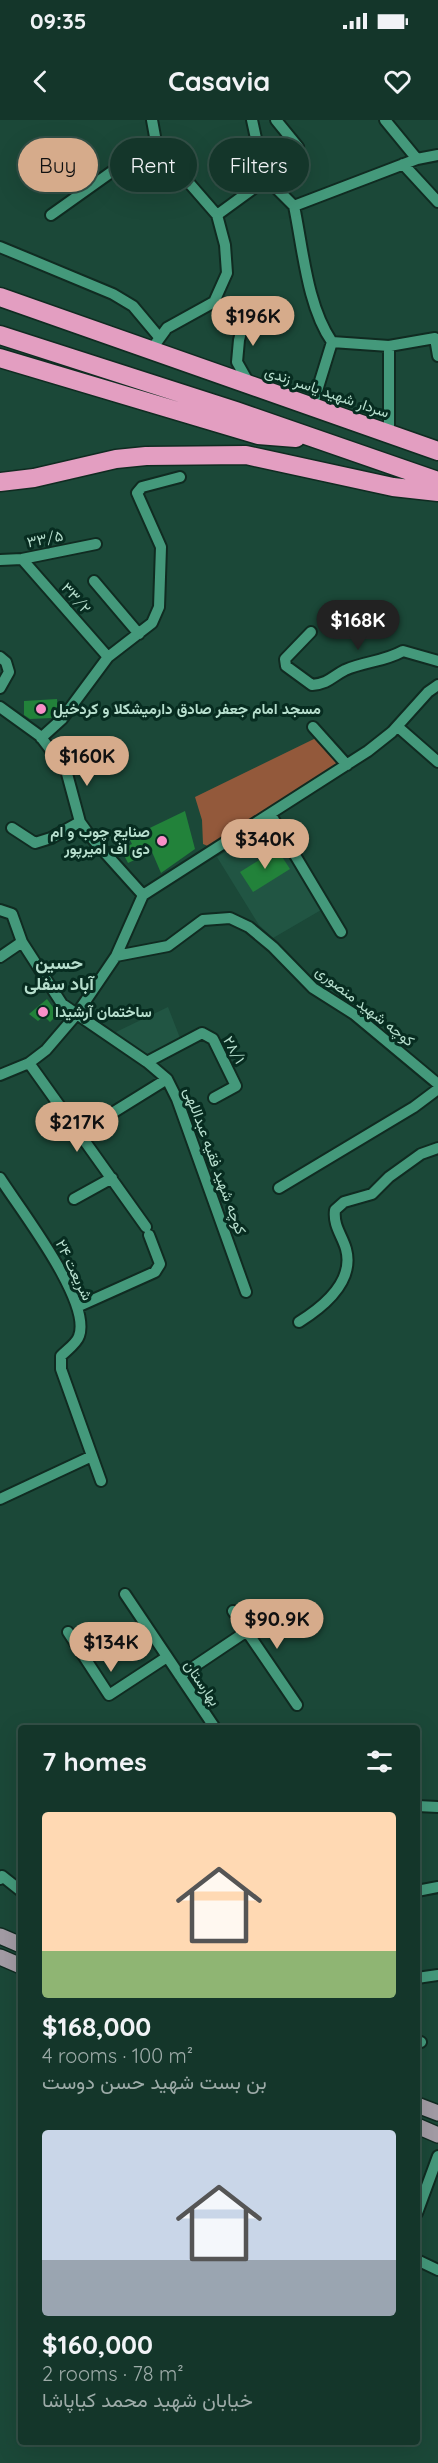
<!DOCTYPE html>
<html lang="en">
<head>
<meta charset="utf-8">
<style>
  body { margin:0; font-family:Quicksand,Vazirmatn,sans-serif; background:#214136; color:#f1f3f6; height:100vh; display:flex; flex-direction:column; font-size:22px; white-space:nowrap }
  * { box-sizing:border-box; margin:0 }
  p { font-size:20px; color:#9daba8 }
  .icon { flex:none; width:33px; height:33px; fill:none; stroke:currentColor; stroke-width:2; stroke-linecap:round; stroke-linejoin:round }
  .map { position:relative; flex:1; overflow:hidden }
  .drawer { position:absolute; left:18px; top:1605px; width:402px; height:720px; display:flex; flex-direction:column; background:#14362a; border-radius:6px; box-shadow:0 6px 24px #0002,0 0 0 2px #335047 }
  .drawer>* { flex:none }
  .hud { position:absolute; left:18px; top:18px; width:402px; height:54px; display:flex; gap:12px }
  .price { position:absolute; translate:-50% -51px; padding:0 14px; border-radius:21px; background:#d6ab8b; color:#111; font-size:20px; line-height:39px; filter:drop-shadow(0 2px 3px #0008) }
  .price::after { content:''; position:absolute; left:50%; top:36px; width:18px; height:14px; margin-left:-9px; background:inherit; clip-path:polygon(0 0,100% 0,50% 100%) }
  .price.on { background:#222; color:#fff }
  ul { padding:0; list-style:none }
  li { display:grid; align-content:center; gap:12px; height:318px; padding:0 24px }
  li span { display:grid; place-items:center; height:186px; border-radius:6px; color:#555 }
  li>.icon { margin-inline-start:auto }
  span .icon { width:108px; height:108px; fill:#fffc; stroke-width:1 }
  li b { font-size:26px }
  h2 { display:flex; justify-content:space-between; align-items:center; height:72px; padding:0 24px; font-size:26px }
  .pill { padding:0 21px; border-radius:27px; background:#14362a; box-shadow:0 6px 24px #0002,0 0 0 2px #335047; font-size:21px; line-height:54px }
  .pill.on { background:#d6ab8b; color:#111 }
  .status { display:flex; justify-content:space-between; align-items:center; height:42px; padding:0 30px; background:#14362a; direction:ltr }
  .status svg { height:16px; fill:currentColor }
  header { display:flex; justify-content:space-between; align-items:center; height:78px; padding:0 24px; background:#14362a; font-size:27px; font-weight:700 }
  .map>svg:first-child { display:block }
  .built { fill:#215543 }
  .green { fill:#93593b }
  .building { fill:#22823a }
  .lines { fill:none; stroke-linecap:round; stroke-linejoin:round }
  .minor-casing { stroke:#102b21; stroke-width:14 }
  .major-casing { stroke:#102b21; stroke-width:18 }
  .highway-casing { stroke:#102b21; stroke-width:21 }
  .minor { stroke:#44997b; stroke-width:10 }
  .major { stroke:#a39ca5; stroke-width:15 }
  .highway { stroke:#e39ec1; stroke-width:18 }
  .poi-dot { fill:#f98fc8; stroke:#072c20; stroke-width:2 }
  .labels { text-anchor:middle; stroke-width:6; stroke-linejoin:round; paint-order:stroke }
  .street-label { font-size:15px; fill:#b6decd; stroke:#072c20 }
  .poi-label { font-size:15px; font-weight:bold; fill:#b6decd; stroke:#072c20; text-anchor:start }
  .quarter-label { font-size:18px; font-weight:bold; fill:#b6decd; stroke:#072c20 }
</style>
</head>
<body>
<div class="status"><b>09:35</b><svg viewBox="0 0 49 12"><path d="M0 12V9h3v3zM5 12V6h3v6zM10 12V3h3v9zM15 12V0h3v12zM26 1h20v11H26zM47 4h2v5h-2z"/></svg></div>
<header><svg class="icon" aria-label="back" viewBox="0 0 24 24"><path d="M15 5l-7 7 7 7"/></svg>Casavia<svg class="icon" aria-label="heart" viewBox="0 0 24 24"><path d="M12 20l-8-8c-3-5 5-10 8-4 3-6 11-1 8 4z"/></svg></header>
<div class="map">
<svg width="438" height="2343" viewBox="0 0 438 2343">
  <rect width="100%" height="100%" fill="#1b4838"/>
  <path class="built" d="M271,706L321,790L273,818L259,805L217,737Z
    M168,887L180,918L147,937L130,926L116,912Z"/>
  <path class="green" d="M316,618L340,646L210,727L203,724L202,700L195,677Z"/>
  <path class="building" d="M57,579L58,592L52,598L30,599L24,595V581Z
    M185,691L195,729L161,753L152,732L128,743L121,729L132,724L129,718Z
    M277,729L290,749L253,772L240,752Z
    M47,879L55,890V897L50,902L44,896L38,901L29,894Z"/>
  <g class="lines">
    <defs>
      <path id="minor" d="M252,0L265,60
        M385,0L417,39
        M403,44L438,82
        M272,64L298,27L276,0
        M51,95L117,48L158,33
        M217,95L265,60L272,64L294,86
        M0,127L113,174L133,186L159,217
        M247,189L239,220L237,242L250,265
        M332,222L389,226
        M151,230L167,208L214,182L227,153L225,125L217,95L177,49L158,33L152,0
        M312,287L332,222C307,186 303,129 294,86L417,39L438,35
        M389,312V226L435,218L438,236
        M22,439L108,537
        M0,440L22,439L96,424
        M94,461L139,514
        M311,512L285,539L286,546L312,565C330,563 331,557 345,550C366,541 383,542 403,531L438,541
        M0,537L6,542L9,552L0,568
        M0,587L40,616L66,650L80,702L90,716L143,775
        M313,607L347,645
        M398,607L438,642
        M41,618L62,599L108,537L152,503L159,487L161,427L137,373L142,367L180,357
        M271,695L341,812
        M12,708L35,723L51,718L80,702
        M0,790L12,794L22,822L62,884L147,942L167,959L177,979L246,1172
        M116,836L168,826L203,800L230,798L249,807L273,827L313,868L354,894L438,964
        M0,837L22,822
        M147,942L202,913L213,919L236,966L214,978
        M29,943L146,1107
        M0,955L29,943L46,930L76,895L116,836L143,775L368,631L392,612L428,572L438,565
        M80,1013L167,959
        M0,1058C19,1088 92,1181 79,1216C77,1223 67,1230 61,1236V1249L101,1361
        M279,1068L414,987L438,969
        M74,1079L112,1058
        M77,1187L155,1152L160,1144L149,1115
        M299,1202C323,1187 355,1162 346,1129C342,1115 333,1106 335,1090L344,1082L372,1074L389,1057L421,1034L438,1028
        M0,1379L92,1336
        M125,1474L215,1608
        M233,1491L297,1585
        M68,1512L109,1575L167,1537
        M180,1556L247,1511
        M417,1686L438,1687
        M0,1759L2,1756L21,1771
        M417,1771L438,1767
        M417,1858L438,1855
        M417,1921L421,1922
        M417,2093L438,2036
        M417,2140L438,2150"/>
      <path id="major" d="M0,1816L21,1825
        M0,1837L21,1846
        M417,1985L438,1993
        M417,2006L438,2015"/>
      <path id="highway" d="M0,177L438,331
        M0,215L236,291L438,361
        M0,238L258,315L296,318
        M0,362L34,358L116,339L146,336L246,335L393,367L438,372"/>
    </defs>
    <use href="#minor" class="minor-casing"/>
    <use href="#major" class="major-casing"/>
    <use href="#highway" class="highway-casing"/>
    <use href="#minor" class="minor"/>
    <use href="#major" class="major"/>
    <use href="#highway" class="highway"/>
  </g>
  <g class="poi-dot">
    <circle cx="41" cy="589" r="6"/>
    <circle cx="162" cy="721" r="6"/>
    <circle cx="43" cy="892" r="6"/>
  </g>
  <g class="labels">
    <g class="street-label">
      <text transform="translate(327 272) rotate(19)" y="5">سردار شهید یاسر زندی</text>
      <text transform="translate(45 419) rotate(-11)" y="5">۳۳/۵</text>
      <text transform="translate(76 478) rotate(49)" y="5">۳۳/۲</text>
      <text transform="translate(365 886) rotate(38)" y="5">کوچه شهید منصوری</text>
      <text transform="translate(234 930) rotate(61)" y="5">۲۸/۱</text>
      <text transform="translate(215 1041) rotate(70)" y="5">کوچه شهید فقیه عبداللهی</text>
      <text transform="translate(74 1150) rotate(64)" y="5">شریعت ۲۴</text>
      <text transform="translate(202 1563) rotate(56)" y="5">بهارستان</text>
    </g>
    <g class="poi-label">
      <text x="53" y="594">مسجد امام جعفر صادق دارمیشکلا و کردخیل</text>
      <text x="150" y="717" text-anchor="end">صنایع چوب و ام<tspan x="150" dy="17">دی اف امیرپور</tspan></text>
      <text x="55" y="897">ساختمان آرشیدا</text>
    </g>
    <g class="quarter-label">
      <text x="59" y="849">حسین<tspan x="59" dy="21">آباد سفلی</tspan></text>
    </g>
  </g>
</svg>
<b class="price" style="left:253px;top:227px">$196K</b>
<b class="price on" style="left:358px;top:531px">$168K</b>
<b class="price" style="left:87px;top:667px">$160K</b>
<b class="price" style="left:265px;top:750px">$340K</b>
<b class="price" style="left:77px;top:1033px">$217K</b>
<b class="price" style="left:277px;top:1530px">$90.9K</b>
<b class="price" style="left:111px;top:1553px">$134K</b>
<div class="hud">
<a class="pill on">Buy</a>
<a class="pill">Rent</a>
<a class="pill">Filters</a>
</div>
<section class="drawer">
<h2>7 homes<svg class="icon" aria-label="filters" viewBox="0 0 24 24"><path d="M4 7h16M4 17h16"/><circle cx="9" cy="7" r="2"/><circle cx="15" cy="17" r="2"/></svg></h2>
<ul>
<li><span style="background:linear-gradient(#ffd9b3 75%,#8fb573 0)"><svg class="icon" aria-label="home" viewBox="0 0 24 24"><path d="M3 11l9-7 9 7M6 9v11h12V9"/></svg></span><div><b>$168,000</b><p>4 rooms · 100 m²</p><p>بن بست شهید حسن دوست</p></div></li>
<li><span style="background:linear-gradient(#c9d6e8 70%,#9aa5b1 0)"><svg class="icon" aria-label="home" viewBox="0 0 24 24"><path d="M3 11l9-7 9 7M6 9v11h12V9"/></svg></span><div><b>$160,000</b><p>2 rooms · 78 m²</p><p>خیابان شهید محمد کیاپاشا</p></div></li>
</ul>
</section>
</div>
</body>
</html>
